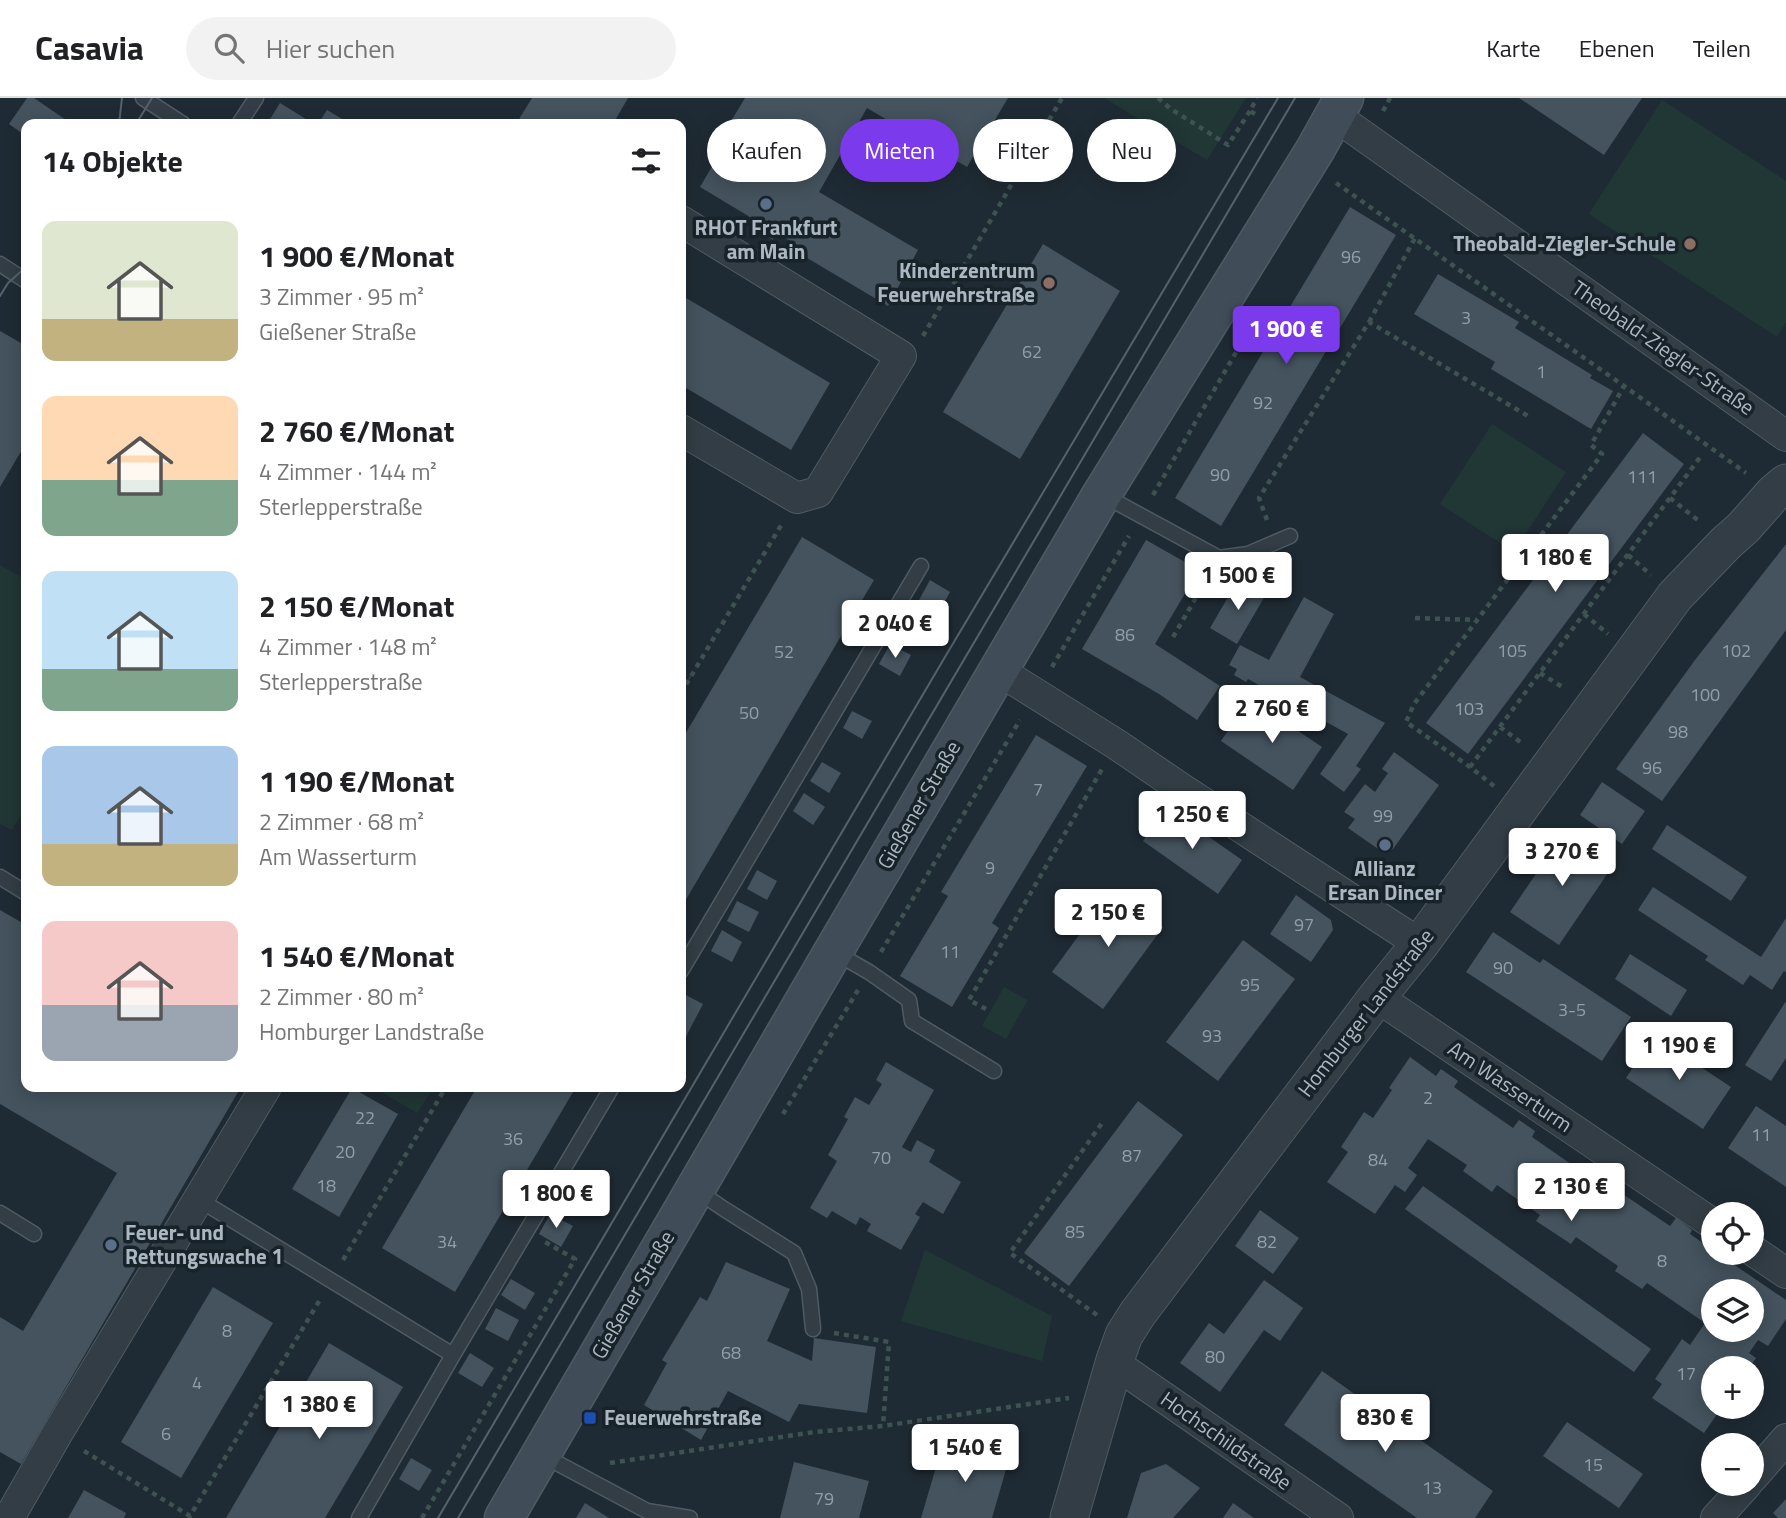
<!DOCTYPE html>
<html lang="de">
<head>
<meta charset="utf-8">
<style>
  body { margin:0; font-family:"Titillium Web",sans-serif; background:#f2f2f2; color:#202124; height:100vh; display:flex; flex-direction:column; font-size:26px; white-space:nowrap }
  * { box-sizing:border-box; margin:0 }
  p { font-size:23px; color:#757577 }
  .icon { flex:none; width:38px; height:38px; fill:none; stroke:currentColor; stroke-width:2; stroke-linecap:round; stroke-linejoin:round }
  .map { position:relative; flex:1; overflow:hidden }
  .side { position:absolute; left:21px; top:21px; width:665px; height:973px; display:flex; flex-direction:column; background:#fff; border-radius:14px; box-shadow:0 4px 18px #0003 }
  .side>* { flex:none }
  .hud { position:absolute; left:707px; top:21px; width:665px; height:63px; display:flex; gap:14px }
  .controls { position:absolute; left:1701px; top:1104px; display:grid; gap:14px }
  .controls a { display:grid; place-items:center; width:63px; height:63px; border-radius:50%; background:#fff; box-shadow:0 4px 18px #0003; font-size:35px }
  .price { position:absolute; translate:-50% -60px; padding:0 16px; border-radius:7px; background:#fff; color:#222; font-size:23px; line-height:46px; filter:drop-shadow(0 2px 4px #0008) }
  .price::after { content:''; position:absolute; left:50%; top:42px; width:21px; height:16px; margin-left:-10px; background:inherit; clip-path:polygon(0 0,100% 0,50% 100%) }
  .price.on { background:#7c3aed; color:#fff }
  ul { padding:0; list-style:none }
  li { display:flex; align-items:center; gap:21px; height:175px; padding:0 21px }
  li span { display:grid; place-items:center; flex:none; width:196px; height:140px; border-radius:14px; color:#555 }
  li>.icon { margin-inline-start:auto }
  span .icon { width:84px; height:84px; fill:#fffc; stroke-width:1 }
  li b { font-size:30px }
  h2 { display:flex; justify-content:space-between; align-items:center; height:84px; padding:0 21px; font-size:30px }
  .pill { padding:0 24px; border-radius:32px; background:#fff; box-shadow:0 4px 18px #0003; font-size:24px; line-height:63px }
  .pill.on { background:#7c3aed; color:#fff }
  header { display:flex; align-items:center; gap:42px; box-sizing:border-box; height:98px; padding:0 35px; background:#fff; border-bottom:2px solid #e0e0e0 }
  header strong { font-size:33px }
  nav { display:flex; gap:38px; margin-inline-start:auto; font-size:24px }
  .search { width:490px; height:63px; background:#f2f2f2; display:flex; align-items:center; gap:18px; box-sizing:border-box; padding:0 24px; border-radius:38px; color:#757577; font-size:26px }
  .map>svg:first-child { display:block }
  .green { fill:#213735 }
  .building { fill:#44535e; fill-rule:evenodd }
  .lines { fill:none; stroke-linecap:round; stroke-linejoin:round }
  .service-casing { stroke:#4f5b63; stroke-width:17 }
  .minor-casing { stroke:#4f5b63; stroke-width:32 }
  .tertiary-casing { stroke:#4f5b63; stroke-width:39 }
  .secondary-casing { stroke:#4f5b63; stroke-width:41 }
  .path { stroke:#3e5251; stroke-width:4.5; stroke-dasharray:5 5; stroke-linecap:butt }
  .service { stroke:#323d45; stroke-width:14 }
  .minor { stroke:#323d45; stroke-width:30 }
  .tertiary { stroke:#323d45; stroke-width:37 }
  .secondary { stroke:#404d58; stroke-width:38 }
  .tram { stroke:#54626c; stroke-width:2 }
  .service-dot { fill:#5c6f8a; stroke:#182229; stroke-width:2.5 }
  .education-dot { fill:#8d6e63; stroke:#182229; stroke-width:2.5 }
  .transit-dot { fill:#1a4fb4; stroke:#182229; stroke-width:2.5 }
  .labels { text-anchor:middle; stroke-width:7; stroke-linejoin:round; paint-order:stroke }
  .number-label { font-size:18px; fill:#919faa }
  .poi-label { font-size:21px; font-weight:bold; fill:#abb8c3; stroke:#182229 }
  .street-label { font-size:21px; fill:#abb8c3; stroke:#182229 }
</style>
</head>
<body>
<header>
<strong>Casavia</strong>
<div class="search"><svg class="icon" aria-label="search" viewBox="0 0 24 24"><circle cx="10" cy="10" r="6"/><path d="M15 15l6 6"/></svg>Hier suchen</div>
<nav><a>Karte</a><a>Ebenen</a><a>Teilen</a></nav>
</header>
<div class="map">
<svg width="1786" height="1420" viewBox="0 0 1786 1420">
  <rect width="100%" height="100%" fill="#1f2b34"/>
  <path class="green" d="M1104,0H1246L1207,62Z
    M1662,2L1786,83V224L1777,239L1589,116Z
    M1492,326L1566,374L1514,454L1440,406Z
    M0,467L26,482V708L12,732L0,726Z
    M1004,889L1028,902L1006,941L982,928Z
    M373,989H434L417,1015Z
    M925,1152L1052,1218L1042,1263L901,1223Z"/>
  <path class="building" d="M27,0H34L69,24L68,26H26V38L9,26Z
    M532,0H628L613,26H516Z
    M745,0H1008L967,69L867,10L819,94L918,152L888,208L792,151L796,146L776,135L773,142L746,126L750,119L700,89L728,41L722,38Z
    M1519,0H1642L1604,57Z
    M280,5L306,21L302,26H267Z
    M327,12L351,26H318Z
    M1350,109L1396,137L1221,428L1175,400Z
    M1043,146L1120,193L1020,361L943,314Z
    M1438,176L1519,224L1515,230L1592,277L1590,280L1613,293L1591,331L1491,271L1495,264L1414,216Z
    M681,197L830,285L791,352L681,287Z
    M0,233L21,245L26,237V345L0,389Z
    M1643,335L1684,366L1468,656L1426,625Z
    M802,439L874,482L681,810V643Z
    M1146,442L1199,472L1155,546L1220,588L1197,622L1159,596L1082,551Z
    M1786,446V532L1662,703L1616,671L1695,562Z
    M930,482L950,494L939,514L919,502Z
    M1238,482L1265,498L1237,546L1210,530Z
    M1304,499L1334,516L1300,579L1385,625L1356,668L1361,671L1344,694L1320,676L1348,636L1248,581L1246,584L1234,577L1237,571L1229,567L1240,547L1269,562Z
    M915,505L937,517L924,538L904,526Z
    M890,546L911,557L900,578L879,566Z
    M1245,607L1257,614L1261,608L1322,649L1293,692L1221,643Z
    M852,613L872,623L862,641L843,630Z
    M1036,637L1087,668L992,825L999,830L952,909L900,878L948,798L941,794Z
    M1394,654L1439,687L1393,751L1381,753L1348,730L1355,721L1344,714L1365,686L1375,694L1388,675L1382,671Z
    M822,664L841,675L829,695L810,683Z
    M1602,684L1645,713L1622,746L1580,717Z
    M804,695L825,709L813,727L793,713Z
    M1166,709L1242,762L1218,796L1143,743Z
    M1667,727L1747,779L1731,803L1652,751Z
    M1565,733L1614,766L1559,847L1510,814Z
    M757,772L777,783L767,802L747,791Z
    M1653,789L1761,859L1786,820V874L1784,873L1772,892L1750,877L1743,887L1705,862L1708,858L1638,812Z
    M1112,792L1163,829L1103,911L1052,874Z
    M1296,797L1331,822L1333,832L1311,864L1270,836Z
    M737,803L759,814L749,834L727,823Z
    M0,812L26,827V989H241L21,1366L0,1354V1219L23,1233L117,1075L0,1006Z
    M722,832L742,844L732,864L711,853Z
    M1493,834L1540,865L1543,861L1631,919L1602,963L1466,874Z
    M1243,842L1295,881L1218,983L1166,944Z
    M1630,856L1687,892L1671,918L1615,881Z
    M682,895L703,906L681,948V897Z
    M1786,903V960L1771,983L1745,967Z
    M1654,938L1731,989L1703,1031L1626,980Z
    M1410,959L1436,978L1441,971L1458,983L1454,989L1513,1030L1519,1022L1535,1033L1532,1039L1591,1080L1598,1070L1615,1082L1611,1088L1670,1128L1676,1120L1692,1132L1690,1136L1713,1152V1155H1717L1786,1202V1221L1768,1248L1758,1242L1749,1255L1756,1260L1749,1270H1713V1309H1722L1704,1335L1652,1300L1662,1286L1655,1281L1682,1241L1690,1247L1705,1225L1647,1185L1642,1191L1615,1173L1618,1168L1576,1139L1571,1146L1536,1123L1540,1117L1497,1087L1492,1094L1463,1073L1467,1067L1428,1041L1408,1070L1417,1077L1405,1094L1395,1087L1375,1116L1327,1084L1348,1054L1341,1049L1364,1014L1373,1020L1392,992L1389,990ZM1713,1194H1752V1232H1713Z
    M886,964L934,992L902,1049L911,1054L917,1042L935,1052L929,1064L961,1084L943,1116L923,1104L915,1116L920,1119L901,1152L867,1133L871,1126L860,1119L856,1127L832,1113L827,1120L810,1110L837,1063L828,1057L848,1021L844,1019L855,999L869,1007L882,986L876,982Z
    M477,989H576L455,1194L382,1150Z
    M352,990L398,1016L339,1119L292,1091Z
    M1138,1003L1183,1037L1069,1188L1024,1155Z
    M1756,1008L1786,1028V1089L1728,1050Z
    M1423,1088L1651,1251L1634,1274L1405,1111Z
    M1260,1112L1299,1140L1273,1176L1235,1148Z
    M550,1116L573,1128L561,1149L539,1136Z
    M726,1164L790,1191L767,1243L812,1263L814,1240L876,1249L867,1315L799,1306L789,1324L728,1293L701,1342L644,1307L667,1265L662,1262L700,1199L707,1203Z
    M511,1181L535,1195L525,1212L501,1197Z
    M1264,1182L1303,1210L1280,1243L1264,1232L1220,1294L1180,1265L1209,1225L1224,1236Z
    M213,1189L273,1225L181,1380L121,1344Z
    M496,1210L519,1222L508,1243L485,1231Z
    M329,1245L403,1289L325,1420H226Z
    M470,1255L494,1270L482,1289L458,1275Z
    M1322,1273L1493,1393L1475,1420H1417L1284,1327Z
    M1567,1324L1643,1376L1619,1410L1543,1358Z
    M944,1342L1009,1361L992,1420H921Z
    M411,1360L432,1372L419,1393L399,1381Z
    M794,1364L869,1383L859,1420H780Z
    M1166,1366L1200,1390L1173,1420H1127L1141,1375Z
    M84,1392L126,1415L124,1420H68Z
    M1786,1401V1420H1778L1773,1415Z
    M585,1405L609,1420H576Z
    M1233,1405L1254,1420H1223Z"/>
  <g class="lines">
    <defs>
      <path id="service" d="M143,0L183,26
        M239,26L256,0
        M0,166L26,183
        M1103,397L1219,460L1248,456L1290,438
        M0,779L26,795
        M834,854L869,874L909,902L912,923L994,973
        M681,873L921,468
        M696,1092L724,1111L794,1155L809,1191L813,1231
        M198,1101L453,1257
        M0,1115L34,1136
        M542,1357L647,1413L690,1420
        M359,1420L453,1257L612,989"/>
      <path id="minor" d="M1334,17L1786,338
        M681,123L901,258L818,394L797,400L681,332
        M998,572L1116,646L1182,691L1420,846
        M1377,899L1713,1126
        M1752,1152L1786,1175
        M1114,1265L1338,1420
        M1752,1380L1786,1341
        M9,1420L57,1336L266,989
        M1716,1420L1747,1386"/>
      <path id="tertiary" d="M1069,1420L1115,1262L1124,1237L1138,1215L1377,899L1420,846L1675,498L1726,445L1743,430L1774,395L1786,385"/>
      <path id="secondary" d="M504,1420L833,854L1102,396L1315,52L1344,0"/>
    </defs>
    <use href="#service" class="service-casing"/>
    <use href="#minor" class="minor-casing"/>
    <use href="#tertiary" class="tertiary-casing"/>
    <use href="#secondary" class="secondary-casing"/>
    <path class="path" d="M1158,0L1171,11L1228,47L1250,13
      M1383,13L1390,0
      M1255,16L1250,13L1257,0
      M1336,85L1624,288L1746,375
      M1369,224L1415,140
      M923,238L1062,0
      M1153,397L1256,220
      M1670,400L1699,423
      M1267,422L1259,400L1369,224L1528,318
      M1628,457L1651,477
      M1584,516L1608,536
      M1415,520L1477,522
      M1173,539L1208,479
      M1052,569L1129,438
      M681,574L690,580
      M1540,575L1564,590
      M681,595L783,424
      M1500,629L1523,646
      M1470,669L1701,358
      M1494,688L1470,669L1406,624L1414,606L1602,356L1591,347L1624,288
      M881,854L1020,622
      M986,911L969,902L1102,671
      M783,1016L858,892
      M343,1162L446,989
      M1097,1217L1010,1155L1102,1025
      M834,1235L889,1244L883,1328
      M84,1353L190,1418L321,1200
      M610,1365L814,1334L883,1328L1069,1300
      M422,1420L575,1161L545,1144"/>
    <use href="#service" class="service"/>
    <use href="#minor" class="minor"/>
    <use href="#tertiary" class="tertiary"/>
    <use href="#secondary" class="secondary"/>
    <path class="tram" d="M119,26L122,0
      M136,26L152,0
      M0,198L8,185L26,169
      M438,1420L945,559L1278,0
      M458,1420L1295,0"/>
  </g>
  <g class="service-dot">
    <circle cx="766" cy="106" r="7"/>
    <circle cx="1385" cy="747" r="7"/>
    <circle cx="111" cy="1147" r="7"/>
  </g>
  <g class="education-dot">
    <circle cx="1690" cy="146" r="7"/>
    <circle cx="1049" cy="185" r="7"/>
  </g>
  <rect class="transit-dot" x="583" y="1313" width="14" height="14" rx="3.5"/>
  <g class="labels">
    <g class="number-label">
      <text x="1351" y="165">96</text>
      <text x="1466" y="226">3</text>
      <text x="1032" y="260">62</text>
      <text x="1541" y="280">1</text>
      <text x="1263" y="311">92</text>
      <text x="1220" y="383">90</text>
      <text x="1642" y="385">111</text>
      <text x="1125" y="543">86</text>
      <text x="1512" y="559">105</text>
      <text x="1736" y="559">102</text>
      <text x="784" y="560">52</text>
      <text x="1705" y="603">100</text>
      <text x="1469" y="617">103</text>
      <text x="749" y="621">50</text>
      <text x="1678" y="640">98</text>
      <text x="1652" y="676">96</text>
      <text x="1038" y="698">7</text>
      <text x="1383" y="724">99</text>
      <text x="990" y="776">9</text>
      <text x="1304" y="833">97</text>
      <text x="950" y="860">11</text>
      <text x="1503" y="876">90</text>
      <text x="1250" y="893">95</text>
      <text x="1572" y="918">3-5</text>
      <text x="1212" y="944">93</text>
      <text x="1428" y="1006">2</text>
      <text x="365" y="1026">22</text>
      <text x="1761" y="1043">11</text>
      <text x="513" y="1047">36</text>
      <text x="345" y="1060">20</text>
      <text x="1132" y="1064">87</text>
      <text x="881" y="1066">70</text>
      <text x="1378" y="1068">84</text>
      <text x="326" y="1094">18</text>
      <text x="1075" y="1140">85</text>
      <text x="447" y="1150">34</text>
      <text x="1267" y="1150">82</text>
      <text x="1662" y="1169">8</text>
      <text x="227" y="1239">8</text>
      <text x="731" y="1261">68</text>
      <text x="1215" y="1265">80</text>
      <text x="1686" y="1282">17</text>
      <text x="197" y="1291">4</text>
      <text x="166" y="1342">6</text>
      <text x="1593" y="1373">15</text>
      <text x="1432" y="1396">13</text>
      <text x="824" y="1407">79</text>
    </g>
    <g class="poi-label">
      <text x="766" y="137">RHOT Frankfurt<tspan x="766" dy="24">am Main</tspan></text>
      <text x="1676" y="153" text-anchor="end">Theobald-Ziegler-Schule</text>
      <text x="1035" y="180" text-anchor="end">Kinderzentrum<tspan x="1035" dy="24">Feuerwehrstraße</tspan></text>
      <text x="1385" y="778">Allianz<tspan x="1385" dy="24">Ersan Dincer</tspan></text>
      <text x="125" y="1142" text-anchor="start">Feuer- und<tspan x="125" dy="24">Rettungswache 1</tspan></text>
      <text x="604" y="1327" text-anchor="start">Feuerwehrstraße</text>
    </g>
    <g class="street-label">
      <text transform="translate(1663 250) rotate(35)" y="7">Theobald-Ziegler-Straße</text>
      <text transform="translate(919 707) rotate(-60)" y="7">Gießener Straße</text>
      <text transform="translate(1366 915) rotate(-52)" y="7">Homburger Landstraße</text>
      <text transform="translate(1510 989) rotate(34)" y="7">Am Wasserturm</text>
      <text transform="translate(633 1197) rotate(-60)" y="7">Gießener Straße</text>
      <text transform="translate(1226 1343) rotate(35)" y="7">Hochschildstraße</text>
    </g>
  </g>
</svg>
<div class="controls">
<a><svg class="icon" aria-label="locate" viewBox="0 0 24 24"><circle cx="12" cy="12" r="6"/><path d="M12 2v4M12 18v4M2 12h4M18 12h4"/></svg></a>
<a><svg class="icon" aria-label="layers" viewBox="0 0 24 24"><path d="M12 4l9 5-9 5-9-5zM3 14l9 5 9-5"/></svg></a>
<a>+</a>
<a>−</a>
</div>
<b class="price on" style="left:1286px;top:268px">1 900 €</b>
<b class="price" style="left:1555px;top:496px">1 180 €</b>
<b class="price" style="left:1238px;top:514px">1 500 €</b>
<b class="price" style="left:895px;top:562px">2 040 €</b>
<b class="price" style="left:1272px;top:647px">2 760 €</b>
<b class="price" style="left:1192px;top:753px">1 250 €</b>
<b class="price" style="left:1562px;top:790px">3 270 €</b>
<b class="price" style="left:1108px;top:851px">2 150 €</b>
<b class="price" style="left:1679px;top:984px">1 190 €</b>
<b class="price" style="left:1571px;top:1125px">2 130 €</b>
<b class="price" style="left:556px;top:1132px">1 800 €</b>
<b class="price" style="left:319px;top:1343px">1 380 €</b>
<b class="price" style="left:1385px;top:1356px">830 €</b>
<b class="price" style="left:965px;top:1386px">1 540 €</b>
<div class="hud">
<a class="pill">Kaufen</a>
<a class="pill on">Mieten</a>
<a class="pill">Filter</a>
<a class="pill">Neu</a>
</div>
<section class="side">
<h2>14 Objekte<svg class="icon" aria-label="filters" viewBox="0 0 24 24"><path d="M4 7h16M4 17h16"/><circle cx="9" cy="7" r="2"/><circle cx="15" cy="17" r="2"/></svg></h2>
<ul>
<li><span style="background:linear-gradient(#dfe7d0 70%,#c2b280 0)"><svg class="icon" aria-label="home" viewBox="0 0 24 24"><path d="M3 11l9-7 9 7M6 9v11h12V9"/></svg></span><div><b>1 900 €/Monat</b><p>3 Zimmer · 95 m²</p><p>Gießener Straße</p></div></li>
<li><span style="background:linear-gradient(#ffd9b3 60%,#7fa58c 0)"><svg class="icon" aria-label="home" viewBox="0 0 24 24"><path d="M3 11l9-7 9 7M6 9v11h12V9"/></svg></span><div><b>2 760 €/Monat</b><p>4 Zimmer · 144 m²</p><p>Sterlepperstraße</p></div></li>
<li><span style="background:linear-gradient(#bfe0f5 70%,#7fa58c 0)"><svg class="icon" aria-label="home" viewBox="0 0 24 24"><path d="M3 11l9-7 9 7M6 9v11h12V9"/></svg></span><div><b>2 150 €/Monat</b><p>4 Zimmer · 148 m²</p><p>Sterlepperstraße</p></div></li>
<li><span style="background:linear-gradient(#a9c7e8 70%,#c2b280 0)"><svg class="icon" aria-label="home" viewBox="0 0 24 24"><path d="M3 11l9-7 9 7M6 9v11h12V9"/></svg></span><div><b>1 190 €/Monat</b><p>2 Zimmer · 68 m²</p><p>Am Wasserturm</p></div></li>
<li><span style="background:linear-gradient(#f6c9c9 60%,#9aa5b1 0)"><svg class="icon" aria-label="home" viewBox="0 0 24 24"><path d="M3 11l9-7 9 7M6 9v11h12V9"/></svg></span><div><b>1 540 €/Monat</b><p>2 Zimmer · 80 m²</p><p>Homburger Landstraße</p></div></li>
</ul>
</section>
</div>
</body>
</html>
